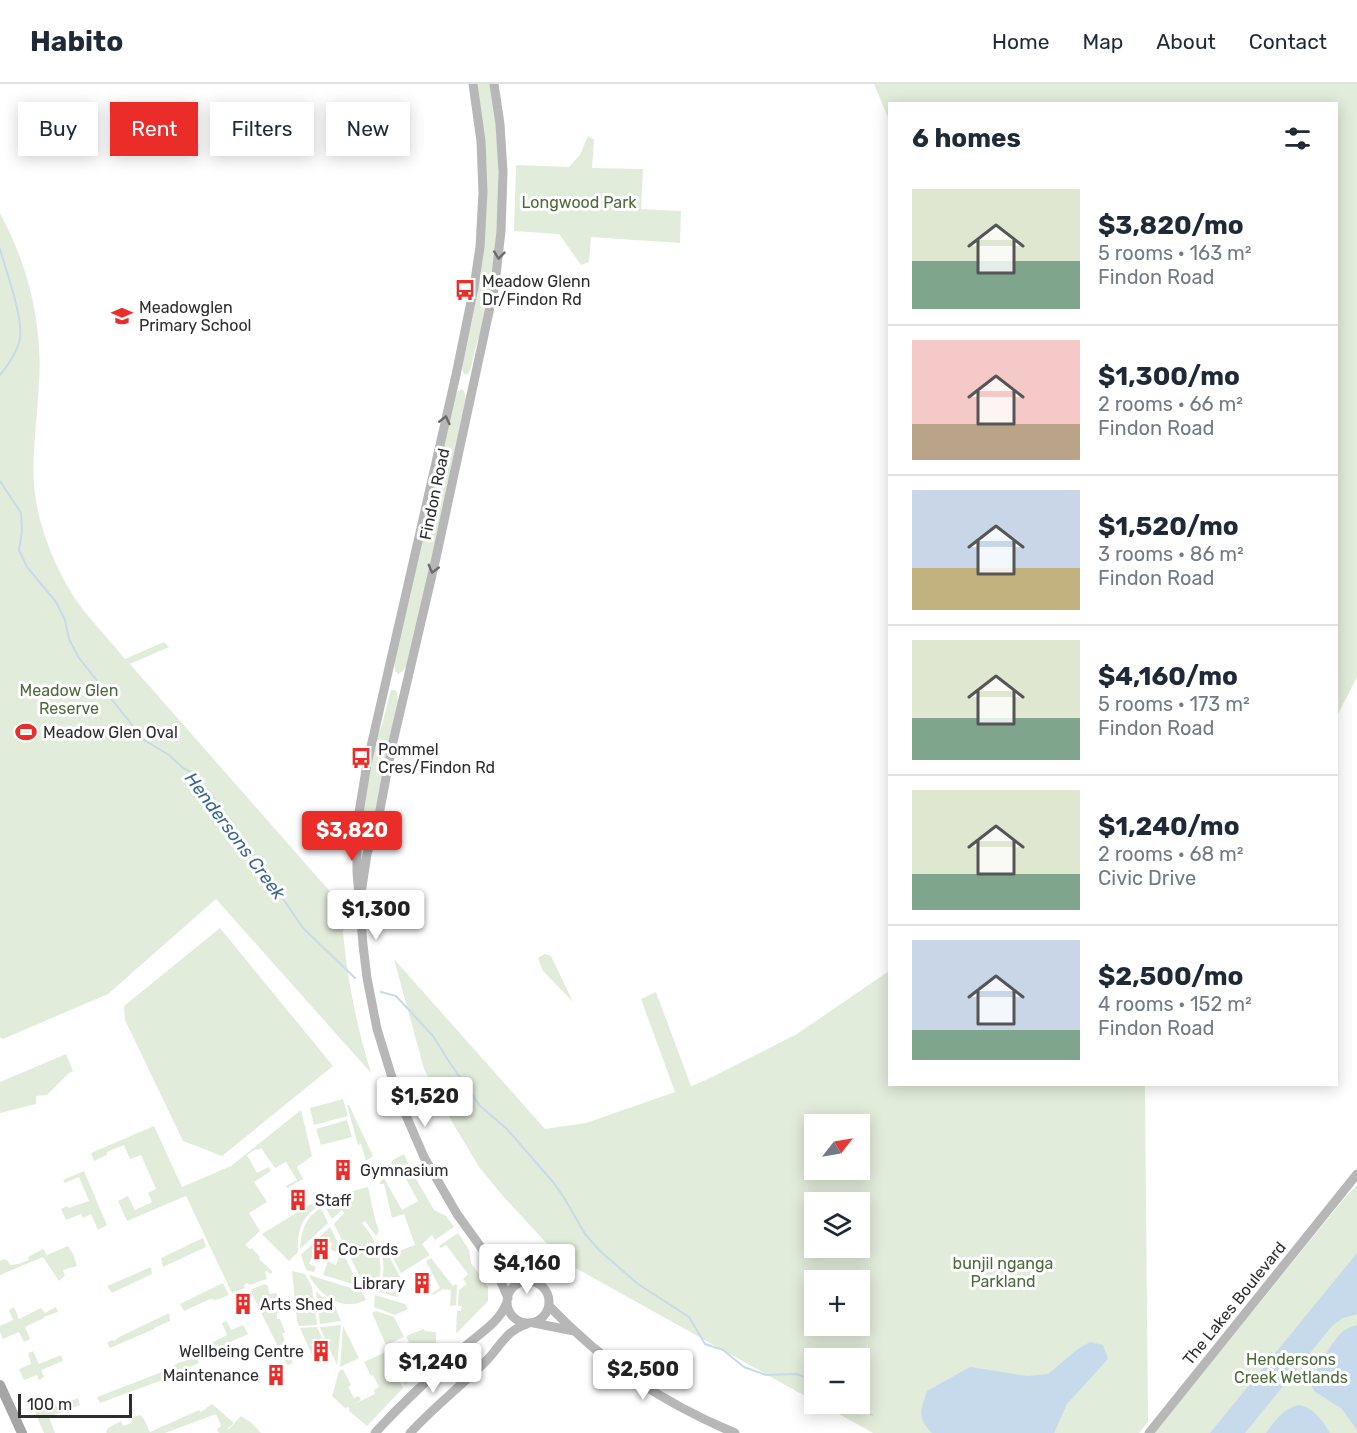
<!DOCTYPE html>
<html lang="en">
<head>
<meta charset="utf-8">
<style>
  body { margin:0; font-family:Rubik,sans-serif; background:#f6f6f7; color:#1f2937; height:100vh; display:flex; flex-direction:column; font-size:22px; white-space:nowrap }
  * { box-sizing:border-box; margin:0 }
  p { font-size:20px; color:#747a83 }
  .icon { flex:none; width:33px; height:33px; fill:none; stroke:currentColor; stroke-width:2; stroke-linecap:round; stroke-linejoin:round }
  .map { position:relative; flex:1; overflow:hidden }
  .drawer { position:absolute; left:888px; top:18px; width:450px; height:984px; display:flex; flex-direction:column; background:#fff; border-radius:0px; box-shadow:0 3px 15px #0003 }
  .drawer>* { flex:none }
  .hud { position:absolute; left:18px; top:18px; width:570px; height:54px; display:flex; gap:12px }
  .needle { width:39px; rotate:59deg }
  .controls { position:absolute; left:804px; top:1030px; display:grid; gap:12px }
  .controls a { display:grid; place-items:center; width:66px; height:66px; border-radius:0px; background:#fff; box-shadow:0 3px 15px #0003; font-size:30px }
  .scale { position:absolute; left:18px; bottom:15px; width:114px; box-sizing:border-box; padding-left:6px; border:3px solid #2d2d2d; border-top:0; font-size:16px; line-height:21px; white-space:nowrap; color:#2d2d2d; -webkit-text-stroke:4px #fff; paint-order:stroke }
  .price { position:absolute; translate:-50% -51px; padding:0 14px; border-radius:6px; background:#fff; color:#222; font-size:20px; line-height:39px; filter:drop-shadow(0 2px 3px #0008) }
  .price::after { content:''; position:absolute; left:50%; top:36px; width:18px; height:14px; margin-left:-9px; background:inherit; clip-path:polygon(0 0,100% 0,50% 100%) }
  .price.active { background:#eb2d29; color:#fff }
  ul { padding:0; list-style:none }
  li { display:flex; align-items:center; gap:18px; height:150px; padding:0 24px }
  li+li { border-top:2px solid #e0e1e3 }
  li span { display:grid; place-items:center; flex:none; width:168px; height:120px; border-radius:0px; color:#555 }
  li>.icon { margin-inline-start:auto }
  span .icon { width:72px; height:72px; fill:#fffc; stroke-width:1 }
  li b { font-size:26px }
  h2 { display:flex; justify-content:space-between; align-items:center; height:72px; padding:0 24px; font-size:26px }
  .chip { padding:0 21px; border-radius:0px; background:#fff; box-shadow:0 3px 15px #0003; font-size:21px; line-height:54px }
  .chip.active { background:#eb2d29; color:#fff }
  header { display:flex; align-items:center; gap:36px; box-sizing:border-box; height:84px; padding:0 30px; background:#fff; border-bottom:2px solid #e0e1e3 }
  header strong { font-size:28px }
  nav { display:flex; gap:33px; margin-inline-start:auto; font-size:21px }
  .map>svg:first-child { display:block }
  .green { fill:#e2ecda; fill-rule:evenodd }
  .water { fill:#c6daec }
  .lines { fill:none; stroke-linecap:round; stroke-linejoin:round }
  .stream { stroke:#c6daec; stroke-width:2 }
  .secondary { stroke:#b7b7b7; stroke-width:9 }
  .primary { stroke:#a5a5a5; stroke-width:10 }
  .oneway { stroke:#6b6b6b }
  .labels { text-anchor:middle; stroke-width:6; stroke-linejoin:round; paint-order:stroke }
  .park-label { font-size:16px; fill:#4c6a3a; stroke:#fff }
  .poi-label { font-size:16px; fill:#2d2d2d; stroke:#fff; text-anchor:start }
  .street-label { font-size:16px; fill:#2d2d2d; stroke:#fff }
  .water-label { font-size:18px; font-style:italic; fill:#396792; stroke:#fff }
</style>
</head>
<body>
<header>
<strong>Habito</strong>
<nav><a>Home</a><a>Map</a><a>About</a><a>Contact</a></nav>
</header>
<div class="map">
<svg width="1357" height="1349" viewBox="0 0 1357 1349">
  <rect width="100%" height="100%" fill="#fff"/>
  <path class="green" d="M476,0H492L498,50L499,147L484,240L477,258L470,287L466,291L463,289L461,281L481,164Z
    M874,0H1357V593L1337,632L1336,20H890L889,36Z
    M588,52L594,56L592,84L643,85L641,125L681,127L680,159L591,153L589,178L581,181L559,150L514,147L516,81L569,83L580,71Z
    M0,129C28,181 43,240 39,300C37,343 29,381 37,423C45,460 61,497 84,527C97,543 112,559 125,575L164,558L169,563L130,580L341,820C344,877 354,934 371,989L216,815L108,910L3,955L0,953Z
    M462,305L464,307L466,315L426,502L407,581L403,587L398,590L395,587L394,575L455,311L458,307Z
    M391,606H395L397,608L398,618L373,738L370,742L365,744L361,741L374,660L382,641L390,609Z
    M220,844L333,982L222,1072L183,1057L125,936L124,922Z
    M545,870L551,872L573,918L543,887L538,874Z
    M394,875L545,1045L586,1039L675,1008L641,915L656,908L691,1002L706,996L797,950L889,887L890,1000L1145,1001L1148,1338L1139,1349H873L821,1320H860V1275H814V1317L563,1177L502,1111L479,1083L454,1041L424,985ZM814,1041H860V1086H814ZM814,1119H860V1164H814ZM814,1197H860V1242H814Z
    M66,970L73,987L69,989L47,1011L36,1012V1020L0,1029V998Z
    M343,1015L348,1032L314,1041L310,1024Z
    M347,1021H349L373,1072L366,1077L361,1060L358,1061Z
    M301,1026L312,1072L297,1083L303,1095L287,1104L286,1102L297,1096L286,1078L275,1084L261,1064L258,1066L256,1065L247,1071L257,1089L268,1083L271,1087L254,1098L267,1118L249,1129L260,1147L245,1161L250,1165L252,1164L260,1173L259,1175L273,1188L270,1190L267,1187L265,1188L267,1195L250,1201L247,1199L244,1201L245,1204L232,1209L186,1112L127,1137L118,1117L128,1112L135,1126L152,1118L148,1109L156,1105L141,1071L130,1075L124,1061L107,1068V1071L94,1077L91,1069L154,1042L182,1103L231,1082Z
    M347,1036L352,1053L321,1061L316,1045Z
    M404,1070L412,1088L434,1126L446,1132L454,1143L435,1156L432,1151L422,1160L430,1171L401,1189L391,1170L415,1161L404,1130L392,1134L384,1100H380L379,1099L384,1094L402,1126L418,1117L400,1084L395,1086L391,1079L393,1076Z
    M84,1087L107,1141L98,1146L91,1130L83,1134L81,1130L66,1136L61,1125L67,1122L69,1124L89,1117L79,1093L65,1099L63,1096Z
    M1357,1101V1349H1154L1343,1116Z
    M368,1103L375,1135L379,1147L376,1152L365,1137L362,1139C378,1157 387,1183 375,1206L365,1203L334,1140L344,1129L342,1126L332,1135L321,1115Z
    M311,1120L320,1122C301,1131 297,1149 298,1168L289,1177L262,1150Z
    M321,1124L328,1139L300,1165C301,1148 305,1133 321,1124Z
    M330,1143L345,1173L330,1165L332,1159L323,1156L321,1159L318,1158L309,1180L316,1183L314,1188L306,1186L301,1171Z
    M458,1149L469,1166L471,1179L488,1203V1217L457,1249L456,1248L457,1227H461L462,1222H458L459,1206L467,1200L463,1195L468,1190L446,1161L441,1164L439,1162Z
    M203,1154L206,1163L163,1183L161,1174Z
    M68,1162L73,1170L77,1182L63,1186L65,1192L59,1197L43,1173L0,1191V1177L4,1175L7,1176L10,1181L18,1180L29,1176L28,1173L43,1165L47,1171Z
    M380,1162L387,1164L392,1178L406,1203L403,1205L397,1213L377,1207C386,1193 384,1177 380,1162Z
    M339,1173L346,1175L359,1202L323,1191L328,1177L336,1181Z
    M431,1174L453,1202L456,1200L457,1202L456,1221L450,1222L451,1206L443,1205L433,1211L432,1209L440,1204L426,1177Z
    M151,1183L152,1190L112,1209L107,1202Z
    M292,1187L305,1190L312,1203L317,1240L316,1241L299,1242L297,1237Z
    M309,1191L361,1207L366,1216C342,1228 320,1212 309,1191Z
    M223,1199L229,1211L216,1216L210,1215L184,1227L180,1220Z
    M265,1200L268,1202L269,1210L275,1209L277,1210L278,1216H275L276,1222L279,1223V1228L277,1229V1235H280L285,1248L282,1250L285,1257L283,1258L293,1279L287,1281L251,1208L252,1205Z
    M316,1207L322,1213L334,1220L341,1237L320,1240Z
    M375,1211L405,1220L408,1225L395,1231L374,1223Z
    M14,1223L19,1235L41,1224L45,1229L56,1223L58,1228L44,1233V1234L25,1243L30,1255L24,1258L19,1248L3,1255L0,1248V1242L13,1236L9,1226Z
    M376,1227L394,1233L404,1253L386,1261L372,1229Z
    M169,1229L170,1237L154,1244V1245L110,1264L107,1259L112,1256L114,1257L119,1253Z
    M227,1237L231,1246L243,1241L248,1250L206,1269L204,1263L227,1251L222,1239Z
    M341,1241L337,1281L320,1244V1243Z
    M343,1242L359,1274L340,1283Z
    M317,1243L322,1254L311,1260L319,1279L316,1280L300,1244Z
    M424,1245L425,1247L436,1248V1260L440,1267L405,1301L396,1284L416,1274L406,1252Z
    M33,1267L39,1280L61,1271L63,1277L41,1286L44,1293L39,1296L37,1291L24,1296L19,1285L31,1280L28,1269Z
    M386,1268L403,1304L367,1342L349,1327V1323L345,1324L332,1312L339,1287L343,1285L351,1301L348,1303L354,1314L359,1312L361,1316L354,1320L375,1310L374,1306L379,1303L373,1291L371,1292L364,1278Z
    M195,1271L199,1279L158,1298H157L100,1319L97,1313L162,1288L180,1278L186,1277V1275Z
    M78,1314L80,1321L49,1333L55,1349H44L35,1329L54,1320L57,1323Z
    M212,1320L234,1339L226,1346L230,1344L241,1332L253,1340L261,1349H219L217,1345L221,1342L216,1330L165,1349H107L106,1348L108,1344L121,1337L123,1342L131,1339L133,1333L140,1331L144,1335L150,1348L199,1326L200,1328L206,1325V1324Z"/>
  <path class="water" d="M1357,1169V1230L1343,1234L1332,1242L1245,1349H1210Z
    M1357,1241V1346L1342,1325L1314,1307L1312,1303V1298C1316,1285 1333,1256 1343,1247C1347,1244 1352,1242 1357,1241Z
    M1090,1258L1103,1261L1108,1275L1067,1320L1054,1349H932C916,1333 921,1326 927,1307L970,1283L1027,1292L1048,1290L1078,1265Z
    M1299,1321C1313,1323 1323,1337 1330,1349H1266C1275,1337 1283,1324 1299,1321Z"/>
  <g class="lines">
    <path class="stream" d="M0,165C6,187 23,232 20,254C18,267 8,281 0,291
      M0,397L21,429L22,447L19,466L27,483L56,518L65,536L69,555L79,574L144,656L169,671L183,684L193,689L213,713L227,739L250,774L264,792L279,809L303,844L355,894
      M381,908L396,912L433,952L450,979L480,1022L507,1045L553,1098L563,1112L585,1150L600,1167L638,1200L689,1233L705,1260L723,1266L744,1283L766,1291L796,1290L814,1296
      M853,1320L872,1331"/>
    <path class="secondary" d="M473,0L481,57L483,108L480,163L474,203L456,291L367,680L357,741V788L363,861L367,894L377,945L398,1013L424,1073L457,1130L488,1173L498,1191L508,1214
      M362,803L367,770L379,731L392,662L436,474L495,200L501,147L503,88L500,40L494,0
      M492,1177L509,1189L527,1197
      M507 1218a21 21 0 1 1 42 0a21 21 0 1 1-42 0Z
      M549,1222C605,1280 661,1318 735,1349
      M534,1239L574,1247
      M375,1349C402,1319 432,1292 462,1265C478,1250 499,1240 507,1218
      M410,1349C434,1323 461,1302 486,1277C502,1261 504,1248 527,1240
      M1149,1349L1357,1090"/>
    <path class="primary" d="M0,1301L22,1349"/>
  </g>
  <defs><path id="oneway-chevron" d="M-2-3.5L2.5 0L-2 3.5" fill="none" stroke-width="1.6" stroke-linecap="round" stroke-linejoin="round" transform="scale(1.5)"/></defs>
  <g class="oneway">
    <use href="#oneway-chevron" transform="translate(499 171) rotate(96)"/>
    <use href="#oneway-chevron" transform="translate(445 336) rotate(-77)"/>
    <use href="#oneway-chevron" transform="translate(433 485) rotate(105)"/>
  </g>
  <defs>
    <symbol id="bus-bare" viewBox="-9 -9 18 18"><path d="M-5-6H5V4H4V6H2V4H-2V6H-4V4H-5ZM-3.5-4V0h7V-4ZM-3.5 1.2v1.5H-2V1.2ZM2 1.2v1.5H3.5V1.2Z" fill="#eb2d29" stroke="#fff" stroke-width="2.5" paint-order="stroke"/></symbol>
    <symbol id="school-bare" viewBox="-9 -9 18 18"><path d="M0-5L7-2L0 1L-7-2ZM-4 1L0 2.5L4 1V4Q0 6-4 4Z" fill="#eb2d29" stroke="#fff" stroke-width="2.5" paint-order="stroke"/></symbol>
    <symbol id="stadium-bare" viewBox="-9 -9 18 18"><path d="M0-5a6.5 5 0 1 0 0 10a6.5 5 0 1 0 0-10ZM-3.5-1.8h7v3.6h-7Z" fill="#eb2d29" stroke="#fff" stroke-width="2.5" paint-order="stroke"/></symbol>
    <symbol id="building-bare" viewBox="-9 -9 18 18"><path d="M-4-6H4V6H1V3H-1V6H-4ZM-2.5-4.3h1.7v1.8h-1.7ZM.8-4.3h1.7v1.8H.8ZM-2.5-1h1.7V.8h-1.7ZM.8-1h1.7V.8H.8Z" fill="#eb2d29" stroke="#fff" stroke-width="2.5" paint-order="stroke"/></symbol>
  </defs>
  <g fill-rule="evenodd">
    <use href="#bus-bare" x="450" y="191" width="30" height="30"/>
    <use href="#school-bare" x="107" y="217" width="30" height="30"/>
    <use href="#stadium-bare" x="11" y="633" width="30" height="30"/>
    <use href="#bus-bare" x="346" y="659" width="30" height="30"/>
    <use href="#building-bare" x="328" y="1071" width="30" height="30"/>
    <use href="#building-bare" x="283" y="1101" width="30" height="30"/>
    <use href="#building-bare" x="306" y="1150" width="30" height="30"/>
    <use href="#building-bare" x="407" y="1184" width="30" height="30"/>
    <use href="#building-bare" x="228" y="1205" width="30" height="30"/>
    <use href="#building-bare" x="306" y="1252" width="30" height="30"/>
    <use href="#building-bare" x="261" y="1276" width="30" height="30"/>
  </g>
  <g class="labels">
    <g class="park-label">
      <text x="579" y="124">Longwood Park</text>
      <text x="69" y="612">Meadow Glen<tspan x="69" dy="18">Reserve</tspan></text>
      <text x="1003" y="1185">bunjil nganga<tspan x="1003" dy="18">Parkland</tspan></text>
      <text x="1291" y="1281">Hendersons<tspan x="1291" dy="18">Creek Wetlands</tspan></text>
    </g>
    <g class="poi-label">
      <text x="482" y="203">Meadow Glenn<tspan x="482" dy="18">Dr/Findon Rd</tspan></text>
      <text x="139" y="229">Meadowglen<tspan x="139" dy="18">Primary School</tspan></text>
      <text x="43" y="654">Meadow Glen Oval</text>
      <text x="378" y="671">Pommel<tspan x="378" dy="18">Cres/Findon Rd</tspan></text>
      <text x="360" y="1092">Gymnasium</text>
      <text x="315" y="1122">Staff</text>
      <text x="338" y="1171">Co-ords</text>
      <text x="405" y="1205" text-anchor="end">Library</text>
      <text x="260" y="1226">Arts Shed</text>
      <text x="304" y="1273" text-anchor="end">Wellbeing Centre</text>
      <text x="259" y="1297" text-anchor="end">Maintenance</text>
    </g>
    <g class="street-label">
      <text transform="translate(434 410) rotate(-78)" y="6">Findon Road</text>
      <text transform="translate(1234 1219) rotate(-51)" y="6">The Lakes Boulevard</text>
    </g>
    <g class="water-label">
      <text transform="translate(235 752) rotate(53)" y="6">Hendersons Creek</text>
    </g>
  </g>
</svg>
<div class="controls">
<a><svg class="needle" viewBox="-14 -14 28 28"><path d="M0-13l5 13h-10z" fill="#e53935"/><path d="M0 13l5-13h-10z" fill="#747a83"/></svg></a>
<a><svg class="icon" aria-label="layers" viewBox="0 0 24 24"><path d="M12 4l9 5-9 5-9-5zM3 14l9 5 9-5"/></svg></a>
<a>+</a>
<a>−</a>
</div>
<div class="scale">100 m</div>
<b class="price active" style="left:352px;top:778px">$3,820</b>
<b class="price" style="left:376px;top:857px">$1,300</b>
<b class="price" style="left:425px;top:1044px">$1,520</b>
<b class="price" style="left:527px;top:1211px">$4,160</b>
<b class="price" style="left:433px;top:1310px">$1,240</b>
<b class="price" style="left:643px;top:1317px">$2,500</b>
<div class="hud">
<a class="chip">Buy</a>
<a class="chip active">Rent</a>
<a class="chip">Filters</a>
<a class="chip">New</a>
</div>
<section class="drawer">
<h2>6 homes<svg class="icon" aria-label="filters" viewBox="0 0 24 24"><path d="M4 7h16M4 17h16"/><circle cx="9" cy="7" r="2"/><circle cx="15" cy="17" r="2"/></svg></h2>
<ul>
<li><span style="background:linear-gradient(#dfe7d0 60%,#7fa58c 0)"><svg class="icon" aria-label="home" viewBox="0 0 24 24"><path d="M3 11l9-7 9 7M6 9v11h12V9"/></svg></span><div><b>$3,820/mo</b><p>5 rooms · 163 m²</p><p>Findon Road</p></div></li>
<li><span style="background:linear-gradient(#f6c9c9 70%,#b9a48a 0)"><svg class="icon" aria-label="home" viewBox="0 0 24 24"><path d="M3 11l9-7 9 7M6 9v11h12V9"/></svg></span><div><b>$1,300/mo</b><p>2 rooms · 66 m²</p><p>Findon Road</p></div></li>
<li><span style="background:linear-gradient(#c9d6e8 65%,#c2b280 0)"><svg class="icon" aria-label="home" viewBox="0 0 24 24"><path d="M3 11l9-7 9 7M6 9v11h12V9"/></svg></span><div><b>$1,520/mo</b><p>3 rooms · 86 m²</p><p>Findon Road</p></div></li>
<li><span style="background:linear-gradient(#dfe7d0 65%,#7fa58c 0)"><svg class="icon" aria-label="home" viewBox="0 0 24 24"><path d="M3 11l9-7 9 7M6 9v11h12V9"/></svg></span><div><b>$4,160/mo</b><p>5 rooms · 173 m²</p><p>Findon Road</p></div></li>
<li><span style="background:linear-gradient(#dfe7d0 70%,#7fa58c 0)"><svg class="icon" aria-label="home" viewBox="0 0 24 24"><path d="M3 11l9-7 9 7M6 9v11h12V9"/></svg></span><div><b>$1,240/mo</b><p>2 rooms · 68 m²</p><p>Civic Drive</p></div></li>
<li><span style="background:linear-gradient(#c9d6e8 75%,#7fa58c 0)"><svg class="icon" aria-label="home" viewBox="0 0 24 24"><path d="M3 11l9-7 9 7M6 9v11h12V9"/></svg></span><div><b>$2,500/mo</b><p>4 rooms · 152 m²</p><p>Findon Road</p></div></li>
</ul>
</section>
</div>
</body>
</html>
